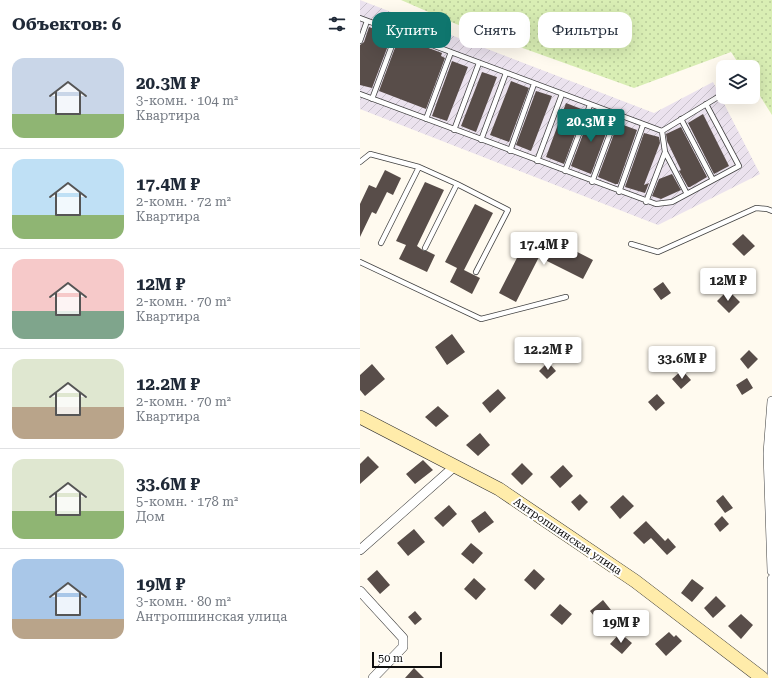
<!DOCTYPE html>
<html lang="ru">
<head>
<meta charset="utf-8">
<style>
  body { margin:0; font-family:"Roboto Serif",serif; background:#f6f6f7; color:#1f2937; height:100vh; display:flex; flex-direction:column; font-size:15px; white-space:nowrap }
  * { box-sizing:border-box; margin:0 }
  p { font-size:13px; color:#747a83 }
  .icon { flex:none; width:22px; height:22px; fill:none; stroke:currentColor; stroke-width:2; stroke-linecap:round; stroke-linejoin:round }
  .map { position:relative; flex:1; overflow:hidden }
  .side { display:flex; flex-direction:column; background:#fff; width:360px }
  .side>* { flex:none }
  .hud { position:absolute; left:12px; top:12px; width:340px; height:36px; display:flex; gap:8px }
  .buttons { position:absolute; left:356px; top:60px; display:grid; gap:8px }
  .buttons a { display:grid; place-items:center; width:44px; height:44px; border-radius:8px; background:#fff; box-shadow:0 4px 16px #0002; font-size:20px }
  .scale { position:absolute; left:12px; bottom:10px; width:70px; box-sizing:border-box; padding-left:4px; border:2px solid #0e0e0e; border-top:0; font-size:11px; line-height:14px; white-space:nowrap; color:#0e0e0e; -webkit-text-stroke:3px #fff; paint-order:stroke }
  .price { position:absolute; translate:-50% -34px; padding:0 9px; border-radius:4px; background:#fff; color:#222; font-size:13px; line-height:26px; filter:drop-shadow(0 1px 2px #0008) }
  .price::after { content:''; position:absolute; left:50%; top:24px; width:12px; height:9px; margin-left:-6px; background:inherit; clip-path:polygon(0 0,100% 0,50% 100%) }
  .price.on { background:#0f766e; color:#fff }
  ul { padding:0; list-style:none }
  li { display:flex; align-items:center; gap:12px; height:100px; padding:0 12px }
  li+li { border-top:1px solid #e0e1e3 }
  li span { display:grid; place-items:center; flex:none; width:112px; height:80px; border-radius:12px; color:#555 }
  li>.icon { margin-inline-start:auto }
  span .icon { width:48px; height:48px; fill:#fffc; stroke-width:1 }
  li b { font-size:17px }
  h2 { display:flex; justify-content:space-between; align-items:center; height:48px; padding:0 12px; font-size:17px }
  .tag { padding:0 14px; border-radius:12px; background:#fff; box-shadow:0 4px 16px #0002; font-size:14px; line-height:36px }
  .tag.on { background:#0f766e; color:#fff }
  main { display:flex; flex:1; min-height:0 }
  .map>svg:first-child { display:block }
  .industrial { fill:url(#industrial-furrows) }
  .grass { fill:url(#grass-dots) }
  .building { fill:#584d49 }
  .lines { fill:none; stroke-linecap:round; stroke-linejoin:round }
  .lane-casing { stroke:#414141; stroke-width:6 }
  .street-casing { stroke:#414141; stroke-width:10 }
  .secondary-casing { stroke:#303030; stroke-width:14 }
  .lane { stroke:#fff; stroke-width:4.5 }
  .street { stroke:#fff; stroke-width:9 }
  .secondary { stroke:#ffecaa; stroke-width:13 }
  .labels { text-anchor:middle; stroke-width:4; stroke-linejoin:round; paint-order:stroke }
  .street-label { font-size:11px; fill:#0e0e0e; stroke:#fff }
</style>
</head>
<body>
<main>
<section class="side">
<h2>Объектов: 6<svg class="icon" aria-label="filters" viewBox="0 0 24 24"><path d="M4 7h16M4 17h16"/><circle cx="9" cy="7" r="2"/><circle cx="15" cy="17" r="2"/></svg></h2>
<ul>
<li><span style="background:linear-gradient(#c9d6e8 70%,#8fb573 0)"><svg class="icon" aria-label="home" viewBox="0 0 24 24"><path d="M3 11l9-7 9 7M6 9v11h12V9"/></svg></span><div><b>20.3M ₽</b><p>3-комн. · 104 m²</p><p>Квартира</p></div></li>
<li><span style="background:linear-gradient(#bfe0f5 70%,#8fb573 0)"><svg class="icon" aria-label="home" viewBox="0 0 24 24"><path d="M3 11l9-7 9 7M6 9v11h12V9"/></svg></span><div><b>17.4M ₽</b><p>2-комн. · 72 m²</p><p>Квартира</p></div></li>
<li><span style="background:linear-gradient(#f6c9c9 65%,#7fa58c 0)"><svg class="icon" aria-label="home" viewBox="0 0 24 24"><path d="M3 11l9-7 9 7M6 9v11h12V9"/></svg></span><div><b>12M ₽</b><p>2-комн. · 70 m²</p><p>Квартира</p></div></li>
<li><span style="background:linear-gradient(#dfe7d0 60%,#b9a48a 0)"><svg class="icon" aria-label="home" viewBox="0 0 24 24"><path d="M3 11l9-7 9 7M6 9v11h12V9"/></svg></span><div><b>12.2M ₽</b><p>2-комн. · 70 m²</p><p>Квартира</p></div></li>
<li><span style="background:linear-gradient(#dfe7d0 65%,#8fb573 0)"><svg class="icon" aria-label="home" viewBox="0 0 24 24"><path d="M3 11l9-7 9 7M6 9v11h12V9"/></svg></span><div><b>33.6M ₽</b><p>5-комн. · 178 m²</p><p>Дом</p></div></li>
<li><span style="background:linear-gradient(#a9c7e8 75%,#b9a48a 0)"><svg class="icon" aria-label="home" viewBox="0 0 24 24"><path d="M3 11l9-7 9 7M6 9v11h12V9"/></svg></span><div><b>19M ₽</b><p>3-комн. · 80 m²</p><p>Антропшинская улица</p></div></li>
</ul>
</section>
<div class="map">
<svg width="412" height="678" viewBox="0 0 412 678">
  <defs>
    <pattern id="industrial-furrows" width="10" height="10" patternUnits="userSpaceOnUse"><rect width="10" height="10" fill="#ebe2ee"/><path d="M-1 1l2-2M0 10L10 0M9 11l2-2" fill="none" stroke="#c8c1cb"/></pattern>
    <pattern id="grass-dots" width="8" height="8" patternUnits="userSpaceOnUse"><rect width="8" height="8" fill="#d9eeb4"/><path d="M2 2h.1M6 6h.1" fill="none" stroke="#b9cb9a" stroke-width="1.8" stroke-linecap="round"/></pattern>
  </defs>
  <rect width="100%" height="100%" fill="#fffaef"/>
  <path class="industrial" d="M0,0L294,113L353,82L400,174L298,225L0,109Z"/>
  <path class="grass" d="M41,0H412V115L393,85V67H381L371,52L274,88L96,24Z"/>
  <path class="building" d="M9,27L32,35L12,88L0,85V45L4,42Z
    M39,37L82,53L81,56L85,58L66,109L19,91Z
    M92,61L108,67L87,121L72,116Z
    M122,72L137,77L116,132L101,126Z
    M151,81L169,88L149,142L130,135Z
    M176,91L192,96L171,151L156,145Z
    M206,103L224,110L204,164L186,157Z
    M231,113L251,120L231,174L211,166Z
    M343,114L369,166L354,174L328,123Z
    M258,123L277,130L258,184H255L238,177Z
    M321,127L347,177L330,187H328L319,171L321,170L307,141L306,134Z
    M284,133L299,137L300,143L284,185L289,183L285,193L265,187Z
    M25,170L41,178L33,195L27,192L16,214L12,212L0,237V204L9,185L16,188Z
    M312,174L321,190L301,199L292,196L299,179Z
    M65,182L84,190L57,246L64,251H67L75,255L67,272L39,259L46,245L36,241Z
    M115,204L133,213L104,270L120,278L112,294L90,282L97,268L85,262Z
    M383,234L395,246L384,256L372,244Z
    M186,236L233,260L223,279L179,257L156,302L139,293L162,248L176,255Z
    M303,282L311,293L301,300L293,289Z
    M368,290L380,302L369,313L357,301Z
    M92,334L105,352L87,365L75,347Z
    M389,350L398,359L388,369L380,359Z
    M188,362L196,371L187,379L179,371Z
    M12,364L25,379L5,396L0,390V375Z
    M322,370L331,380L321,389L312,379Z
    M387,378L393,388L382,395L376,385Z
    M138,389L146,398L130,413L122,403Z
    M297,394L305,403L296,411L288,402Z
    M78,406L89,416L76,427L65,417Z
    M120,433L130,445L118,456L106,445Z
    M8,456L19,467L0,484V464Z
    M63,460L73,470L55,484L46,474Z
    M162,463L173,474L162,485L151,474Z
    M203,465L213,476L200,488L190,477Z
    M220,494L228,502L219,511L211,502Z
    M263,495L274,506L260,519L250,507Z
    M363,495L373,508L365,513L356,501Z
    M89,505L97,514L83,527L74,518Z
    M125,511L134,522L119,533L111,521Z
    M362,516L369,524L360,532L354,524Z
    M286,521L305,541L308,538L316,547L307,555L291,538L284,544L273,533Z
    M54,529L65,542L48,556L37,543Z
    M111,543L123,553L113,564L101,554Z
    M174,569L185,579L175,590L164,580Z
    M17,570L30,585L20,594L7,579Z
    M114,578L126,589L116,600L104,589Z
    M332,579L344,588L332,602L321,593Z
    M356,596L366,606L353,618L344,608Z
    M243,600L251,610L238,621L230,611Z
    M200,604L212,614L202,625L190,615Z
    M55,611L62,619L55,625L48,617Z
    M381,614L393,625L381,639L368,626Z
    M309,632L314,637L316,635L322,641L306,656L295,644Z
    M260,633L272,643L262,654L250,644Z
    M54,668L64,678H45Z"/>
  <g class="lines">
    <defs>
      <path id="lane" d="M0,18L302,131L358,97
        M0,41L7,21
        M0,94L296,204L312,202L379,166L346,104
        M12,99L37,32
        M66,119L91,52
        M321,119L353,180
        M94,130L119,63
        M302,131L305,152L327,194
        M121,140L146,73
        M150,151L174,84
        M177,161L202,94
        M0,162L10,154L59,167L97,184L148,210L116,272
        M205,171L230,105
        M232,182L257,115
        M259,192L283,125
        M286,202L305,152
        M21,243L59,167
        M271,244L298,252L396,208L407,209L412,211
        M65,248L97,184
        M0,262L121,319L206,297"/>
      <path id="street" d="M412,401L408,453L412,571
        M0,550L95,466
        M0,591L43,638V647L13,678
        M412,678V579"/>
      <path id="secondary" d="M0,417L139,489L275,581L402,678"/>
    </defs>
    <use href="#lane" class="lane-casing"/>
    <use href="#street" class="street-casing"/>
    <use href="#secondary" class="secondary-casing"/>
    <use href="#lane" class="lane"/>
    <use href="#street" class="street"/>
    <use href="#secondary" class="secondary"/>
  </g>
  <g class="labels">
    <g class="street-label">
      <text transform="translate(208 536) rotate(34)" y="4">Антропшинская улица</text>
    </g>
  </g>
</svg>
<div class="buttons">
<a><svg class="icon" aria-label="layers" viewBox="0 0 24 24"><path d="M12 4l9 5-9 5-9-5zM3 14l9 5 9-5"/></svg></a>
</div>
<div class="scale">50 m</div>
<b class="price on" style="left:231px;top:143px">20.3M ₽</b>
<b class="price" style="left:184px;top:266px">17.4M ₽</b>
<b class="price" style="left:368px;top:302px">12M ₽</b>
<b class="price" style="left:188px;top:371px">12.2M ₽</b>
<b class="price" style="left:322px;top:380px">33.6M ₽</b>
<b class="price" style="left:261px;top:644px">19M ₽</b>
<div class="hud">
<a class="tag on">Купить</a>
<a class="tag">Снять</a>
<a class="tag">Фильтры</a>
</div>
</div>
</main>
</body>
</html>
